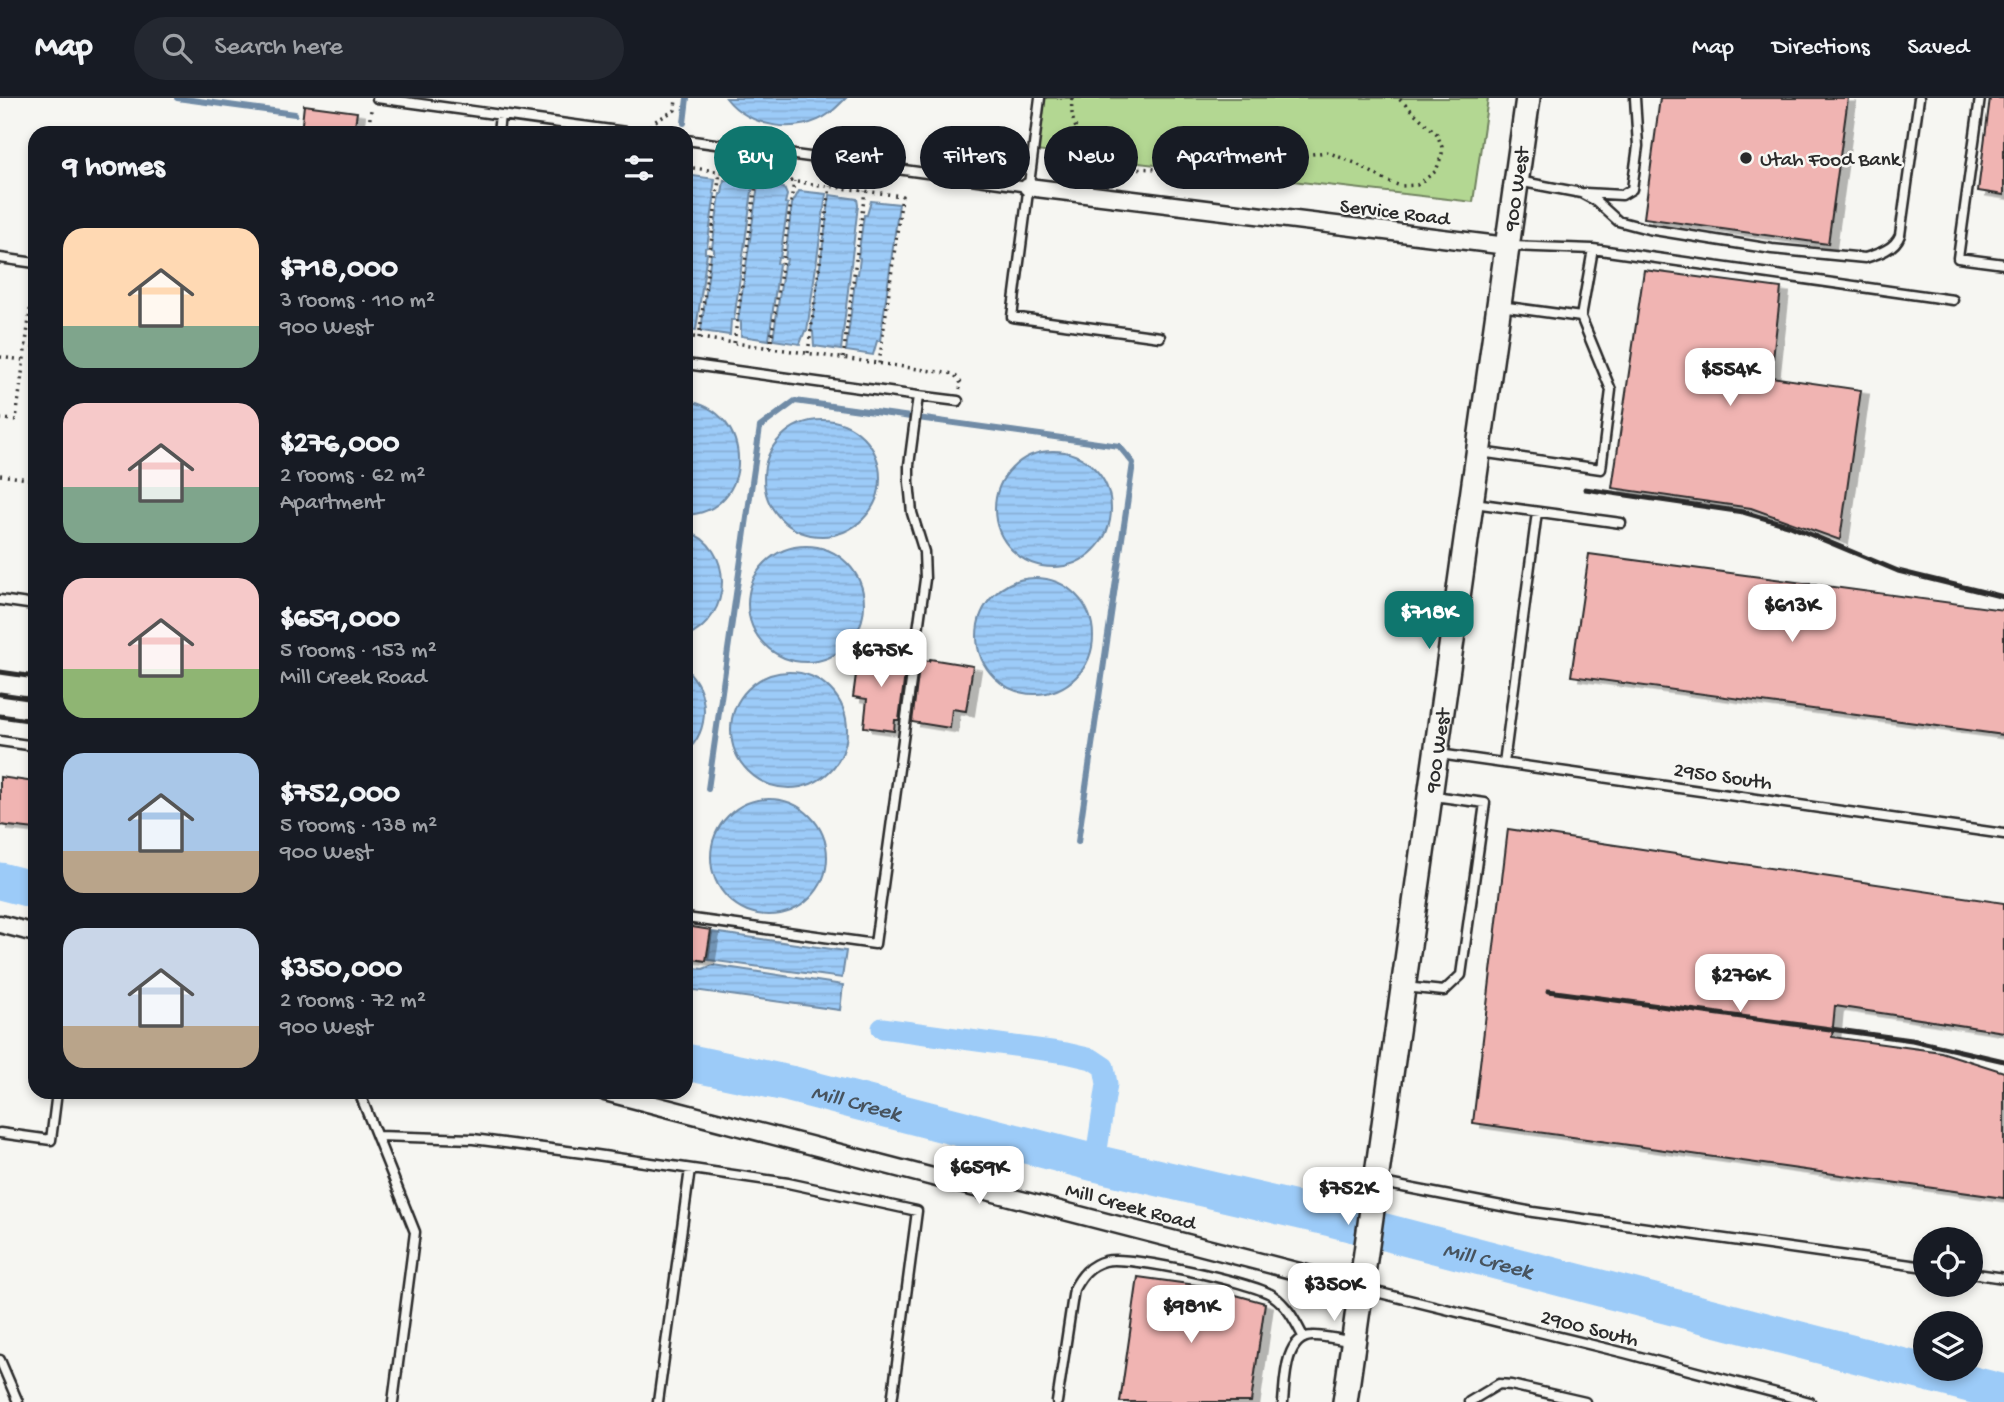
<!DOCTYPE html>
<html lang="en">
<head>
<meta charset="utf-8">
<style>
  body { margin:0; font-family:"Gochi Hand",sans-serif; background:#242831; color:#f1f3f6; height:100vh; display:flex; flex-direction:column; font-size:26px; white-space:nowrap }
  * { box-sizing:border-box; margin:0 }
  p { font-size:23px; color:#9ea1a6 }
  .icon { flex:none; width:38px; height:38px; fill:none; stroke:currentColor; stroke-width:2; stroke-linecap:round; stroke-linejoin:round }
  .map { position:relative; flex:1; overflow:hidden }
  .side { position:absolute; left:28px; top:28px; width:665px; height:973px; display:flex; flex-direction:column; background:#171b24; border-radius:21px; box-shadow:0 4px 10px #0003 }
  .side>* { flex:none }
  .banner { position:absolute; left:714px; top:28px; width:665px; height:63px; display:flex; gap:14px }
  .fabs { position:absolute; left:1913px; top:1129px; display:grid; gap:14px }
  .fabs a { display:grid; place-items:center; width:70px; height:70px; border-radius:50%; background:#171b24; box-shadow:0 4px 10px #0003; font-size:35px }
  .price { position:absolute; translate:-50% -60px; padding:0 16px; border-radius:14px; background:#fff; color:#222; font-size:23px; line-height:46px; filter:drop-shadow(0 2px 4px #0008) }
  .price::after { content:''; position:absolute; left:50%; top:42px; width:21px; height:16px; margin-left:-10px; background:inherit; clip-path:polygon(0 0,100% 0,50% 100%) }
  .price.on { background:#0f766e; color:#fff }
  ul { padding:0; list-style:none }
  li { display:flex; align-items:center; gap:21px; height:175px; padding:0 35px }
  li span { display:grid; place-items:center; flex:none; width:196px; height:140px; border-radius:21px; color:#555 }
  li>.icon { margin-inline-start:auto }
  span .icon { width:84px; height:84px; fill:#fffc; stroke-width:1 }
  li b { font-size:30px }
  h2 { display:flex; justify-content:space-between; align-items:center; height:84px; padding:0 35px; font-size:30px }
  .tag { padding:0 24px; border-radius:32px; background:#171b24; box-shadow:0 4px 10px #0003; font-size:24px; line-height:63px }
  .tag.on { background:#0f766e; color:#fff }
  header { display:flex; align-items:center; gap:42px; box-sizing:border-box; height:98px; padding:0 35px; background:#171b24; border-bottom:2px solid #363941 }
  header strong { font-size:33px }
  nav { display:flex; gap:38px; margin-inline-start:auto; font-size:24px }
  .search { width:490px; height:63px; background:#242831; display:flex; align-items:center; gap:18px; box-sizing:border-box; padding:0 24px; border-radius:38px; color:#9ea1a6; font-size:26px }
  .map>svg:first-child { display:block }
  .green { fill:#b3d792; stroke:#6f815e; stroke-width:2 }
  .water { fill:url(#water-rules); stroke:#6f8ba6; stroke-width:2 }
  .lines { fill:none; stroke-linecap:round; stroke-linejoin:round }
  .stream { stroke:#6f8ba6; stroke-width:6 }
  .canal { stroke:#9ccbf8; stroke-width:21 }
  .river { stroke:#9ccbf8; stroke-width:37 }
  .building { fill:#f0b4b2; stroke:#2b2b2b; stroke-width:2; filter:url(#shadow) }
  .lane-casing { stroke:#2b2b2b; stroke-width:13 }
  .street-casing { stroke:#2b2b2b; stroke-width:21 }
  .secondary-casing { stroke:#2b2b2b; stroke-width:28 }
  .path { stroke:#2b2b2b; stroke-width:3.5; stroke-dasharray:2 5; stroke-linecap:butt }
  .lane { stroke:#f6f6f2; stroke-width:8 }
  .street { stroke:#f6f6f2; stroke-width:16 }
  .secondary { stroke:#f6f6f2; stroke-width:23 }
  .rail { stroke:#2b2b2b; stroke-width:5 }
  .poi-dot { fill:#2b2b2b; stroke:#f6f6f2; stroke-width:2.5 }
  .labels { text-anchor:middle; stroke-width:5; stroke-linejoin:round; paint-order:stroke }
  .poi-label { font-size:21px; fill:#2b2b2b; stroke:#f6f6f2; text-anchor:start }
  .street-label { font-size:21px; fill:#2b2b2b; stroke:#f6f6f2 }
  .water-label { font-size:23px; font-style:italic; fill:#47535e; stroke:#f6f6f2 }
</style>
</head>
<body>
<header>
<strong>Map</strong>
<div class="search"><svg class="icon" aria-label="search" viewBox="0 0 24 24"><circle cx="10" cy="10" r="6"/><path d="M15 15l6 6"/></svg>Search here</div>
<nav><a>Map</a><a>Directions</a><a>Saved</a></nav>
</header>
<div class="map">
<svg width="2004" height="1304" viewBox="0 0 2004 1304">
  <defs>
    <pattern id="water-rules" width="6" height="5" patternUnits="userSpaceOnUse" patternTransform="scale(1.75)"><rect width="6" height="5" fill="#9ccbf8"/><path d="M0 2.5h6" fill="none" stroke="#87aed5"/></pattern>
    <filter id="shadow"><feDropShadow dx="8" dy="4.5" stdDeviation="0" flood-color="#0004"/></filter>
  </defs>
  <rect width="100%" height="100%" fill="#f6f6f2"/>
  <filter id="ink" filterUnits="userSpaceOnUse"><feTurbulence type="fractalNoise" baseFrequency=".0143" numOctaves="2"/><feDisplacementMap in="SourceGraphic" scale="14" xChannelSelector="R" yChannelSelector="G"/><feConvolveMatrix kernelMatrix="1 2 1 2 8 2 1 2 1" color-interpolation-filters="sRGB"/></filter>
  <g filter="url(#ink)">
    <path class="green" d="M1043,0H1488L1473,104L1035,53Z"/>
    <path class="water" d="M726,0H846C841,5 835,11 830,15C799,38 749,30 726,0Z
      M686,77L715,81L713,95L715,96L707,149L705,150V155H707L696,232L686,231Z
      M724,82L753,86L734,222H731L730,237L701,233L711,156H714V151L712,150L720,96H722Z
      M758,87L784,90L787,97L785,105L788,106L780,160H778L777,165L779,166L769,242L741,238V224L738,223Z
      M799,93L826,96L807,233H805L800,246L773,242L784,166H786L787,161H785L792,106Z
      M830,97L857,101L858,107L841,252L814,248L813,234L811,233Z
      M871,103L899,106L880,243H877L873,257L846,253L856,176H858L860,160L858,159L864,117H867Z
      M686,303C756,312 755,414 686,417Z
      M764 380a58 58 0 1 1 116 0a58 58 0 1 1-116 0Z
      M995 411a58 58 0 1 1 116 0a58 58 0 1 1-116 0Z
      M686,433C735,448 733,520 686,539Z
      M748 506a58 58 0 1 1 116 0a58 58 0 1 1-116 0Z
      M977 538a58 58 0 1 1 116 0a58 58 0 1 1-116 0Z
      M686,571C710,594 710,632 686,654Z
      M731 632a58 58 0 1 1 116 0a58 58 0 1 1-116 0Z
      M711 759a58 58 0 1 1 116 0a58 58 0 1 1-116 0Z
      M712,834L846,853L842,880L708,862Z
      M713,867L843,887L840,912L686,891V869L703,871Z"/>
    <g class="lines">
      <path class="stream" d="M177,0L295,16
        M684,25L687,0
        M708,691L760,329L795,303L1119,348L1133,365L1078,744"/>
      <path class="canal" d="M882,930L1066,955L1092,961L1104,969L1107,986L1095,1065"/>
      <g class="river">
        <path d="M0,783L35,792"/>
        <path id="s1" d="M686,964L790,986L1095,1065L1331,1120L2004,1295"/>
      </g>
    </g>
    <path class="building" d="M1660,0H1848L1828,146L1644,120Z
      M1990,0H2004V97L1978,93Z
      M304,7L357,14L354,35H301Z
      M1644,172L1781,190L1771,279L1861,292L1840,442L1751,410L1612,390Z
      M1589,456L2004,512V637L1571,578Z
      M859,554L907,561L899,622H895L894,633L864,629L867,601L853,599Z
      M930,561L973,568L966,613L952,611L950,630L912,624L920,562L929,563Z
      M0,679L35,684V731L0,727Z
      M1508,731L2004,805V934L1835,908L1832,939L1941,954L2004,974V1100L1473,1025Z
      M686,828L711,832L706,863L686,860Z
      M1138,1179L1203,1188L1265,1205L1251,1304H1120Z"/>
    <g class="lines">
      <defs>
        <path id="lane" d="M377,0L633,35
          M1040,0L1012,219L1160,239
          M1980,0L1958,160L2004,166
          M498,35L500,17
          M686,42L1028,89
          M1518,83L1581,95L1596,103L1618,123L1648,131L1772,151L1865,160C1878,156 1895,151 1900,137L1919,0
          M1585,95L1622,97L1632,91L1638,48L1635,0
          M1510,148L1593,151L1953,202
          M0,160L35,165
          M1500,208L1581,219L1593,151
          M686,266L918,298
          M1480,354L1601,371L1611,292L1581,219
          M1474,405L1621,425
          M0,502L35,507
          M0,643L35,648
          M1439,656L2004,736
          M1504,665L1537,414
          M686,820L875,846L925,481L924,454L912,415L909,384V367L918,298L958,303
          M1404,889L1444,893L1461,877L1485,705L1434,698
          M359,994L415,1134L393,1304
          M0,1035L51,1042L57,994
          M378,1038L473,1041L583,1055L788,1085L917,1113L892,1304
          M1377,1084L1533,1114L1925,1169
          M1970,1175L2004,1180
          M1364,1191L1625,1255L1810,1304
          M0,1262L18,1304
          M658,1304L690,1071
          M1057,1304L1074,1191C1081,1178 1089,1167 1105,1163C1128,1157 1251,1184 1272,1197C1288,1208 1295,1223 1304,1240
          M1283,1304C1285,1285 1284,1239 1312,1238C1324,1237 1338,1242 1351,1243
          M1469,1304L1499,1286L1511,1287L1585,1304"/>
        <path id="street" d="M1028,89L1507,148
          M0,826L35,835
          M605,994L1361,1190"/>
        <g id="secondary">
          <path id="s2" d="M1345,1304L1528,0"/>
        </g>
      </defs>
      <use href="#lane" class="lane-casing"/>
      <use href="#street" class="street-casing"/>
      <use href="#secondary" class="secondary-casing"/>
      <path class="path" d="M1072,0C1070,26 1077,35 1094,54L1086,78
        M368,35L371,12
        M651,35L652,25L675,12L676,0
        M1094,54L1110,66L1126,70L1159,71L1210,61L1283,60L1327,54L1355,65L1387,83L1401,88L1417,87L1436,73L1442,56V49L1437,36L1398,0
        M686,69L902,98L879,266
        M686,238L954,276L961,285L960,291
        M699,240L720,73
        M734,245L757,78
        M25,247L35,249
        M770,250L794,83
        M808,255L830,88
        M0,259L23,262
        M843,260L865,93
        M0,321L16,322L32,198H35
        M0,377L35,382"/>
      <use href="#lane" class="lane"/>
      <use href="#street" class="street"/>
      <use href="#secondary" class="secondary"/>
      <path class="rail" d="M1585,391L1743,414L1788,427L1898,473L2004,499
        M0,574L35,579
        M0,596L35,601
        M0,618L35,623
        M1548,893L1912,942L2004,963"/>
    </g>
  </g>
  <circle class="poi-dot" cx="1746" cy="60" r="7"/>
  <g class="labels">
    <g class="poi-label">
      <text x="1760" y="67">Utah Food Bank</text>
    </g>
    <g class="street-label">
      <text dy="7" stroke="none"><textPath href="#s2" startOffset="1225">900 West</textPath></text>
      <text transform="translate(1395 113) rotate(7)" y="7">Service Road</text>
      <text dy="7" stroke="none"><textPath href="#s2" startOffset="658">900 West</textPath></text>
      <text transform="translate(1723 677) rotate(8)" y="7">2950 South</text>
      <text transform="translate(1131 1107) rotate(15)" y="7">Mill Creek Road</text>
      <text transform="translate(1590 1229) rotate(14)" y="7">2900 South</text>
    </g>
    <g class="water-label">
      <text dy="8" stroke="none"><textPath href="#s1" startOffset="175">Mill Creek</textPath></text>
      <text dy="8" stroke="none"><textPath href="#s1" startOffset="826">Mill Creek</textPath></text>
    </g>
  </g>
</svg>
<div class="fabs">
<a><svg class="icon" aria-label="locate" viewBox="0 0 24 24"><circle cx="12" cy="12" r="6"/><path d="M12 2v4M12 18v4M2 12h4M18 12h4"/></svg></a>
<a><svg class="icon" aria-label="layers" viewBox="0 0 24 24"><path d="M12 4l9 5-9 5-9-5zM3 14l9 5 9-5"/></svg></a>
</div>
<b class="price" style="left:1730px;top:310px">$554K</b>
<b class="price" style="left:1792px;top:546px">$613K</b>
<b class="price on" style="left:1429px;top:553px">$718K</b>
<b class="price" style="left:881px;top:591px">$675K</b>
<b class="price" style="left:1740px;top:916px">$276K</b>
<b class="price" style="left:979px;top:1108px">$659K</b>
<b class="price" style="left:1348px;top:1129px">$752K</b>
<b class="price" style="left:1334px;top:1225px">$350K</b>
<b class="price" style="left:1191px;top:1247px">$981K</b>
<div class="banner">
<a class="tag on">Buy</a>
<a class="tag">Rent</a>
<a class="tag">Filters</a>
<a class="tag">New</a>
<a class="tag">Apartment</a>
</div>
<section class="side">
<h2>9 homes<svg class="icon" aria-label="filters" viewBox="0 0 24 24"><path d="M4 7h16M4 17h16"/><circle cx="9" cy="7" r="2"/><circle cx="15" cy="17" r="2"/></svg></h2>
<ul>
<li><span style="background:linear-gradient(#ffd9b3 70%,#7fa58c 0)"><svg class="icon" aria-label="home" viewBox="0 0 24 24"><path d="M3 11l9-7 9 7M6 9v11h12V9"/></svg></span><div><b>$718,000</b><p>3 rooms · 110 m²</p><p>900 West</p></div></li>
<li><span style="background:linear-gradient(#f6c9c9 60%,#7fa58c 0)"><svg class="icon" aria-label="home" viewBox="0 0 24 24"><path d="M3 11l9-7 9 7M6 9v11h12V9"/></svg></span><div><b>$276,000</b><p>2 rooms · 62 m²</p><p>Apartment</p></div></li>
<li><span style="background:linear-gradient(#f6c9c9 65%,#8fb573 0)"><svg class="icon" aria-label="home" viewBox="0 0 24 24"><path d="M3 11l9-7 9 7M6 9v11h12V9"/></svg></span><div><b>$659,000</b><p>5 rooms · 153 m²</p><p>Mill Creek Road</p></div></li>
<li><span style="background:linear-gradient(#a9c7e8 70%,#b9a48a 0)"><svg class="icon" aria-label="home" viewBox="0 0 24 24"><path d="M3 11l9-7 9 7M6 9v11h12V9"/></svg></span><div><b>$752,000</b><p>5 rooms · 138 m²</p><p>900 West</p></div></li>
<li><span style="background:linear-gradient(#c9d6e8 70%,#b9a48a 0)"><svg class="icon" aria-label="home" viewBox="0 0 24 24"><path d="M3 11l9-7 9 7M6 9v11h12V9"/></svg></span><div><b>$350,000</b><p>2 rooms · 72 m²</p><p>900 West</p></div></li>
</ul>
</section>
</div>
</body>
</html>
